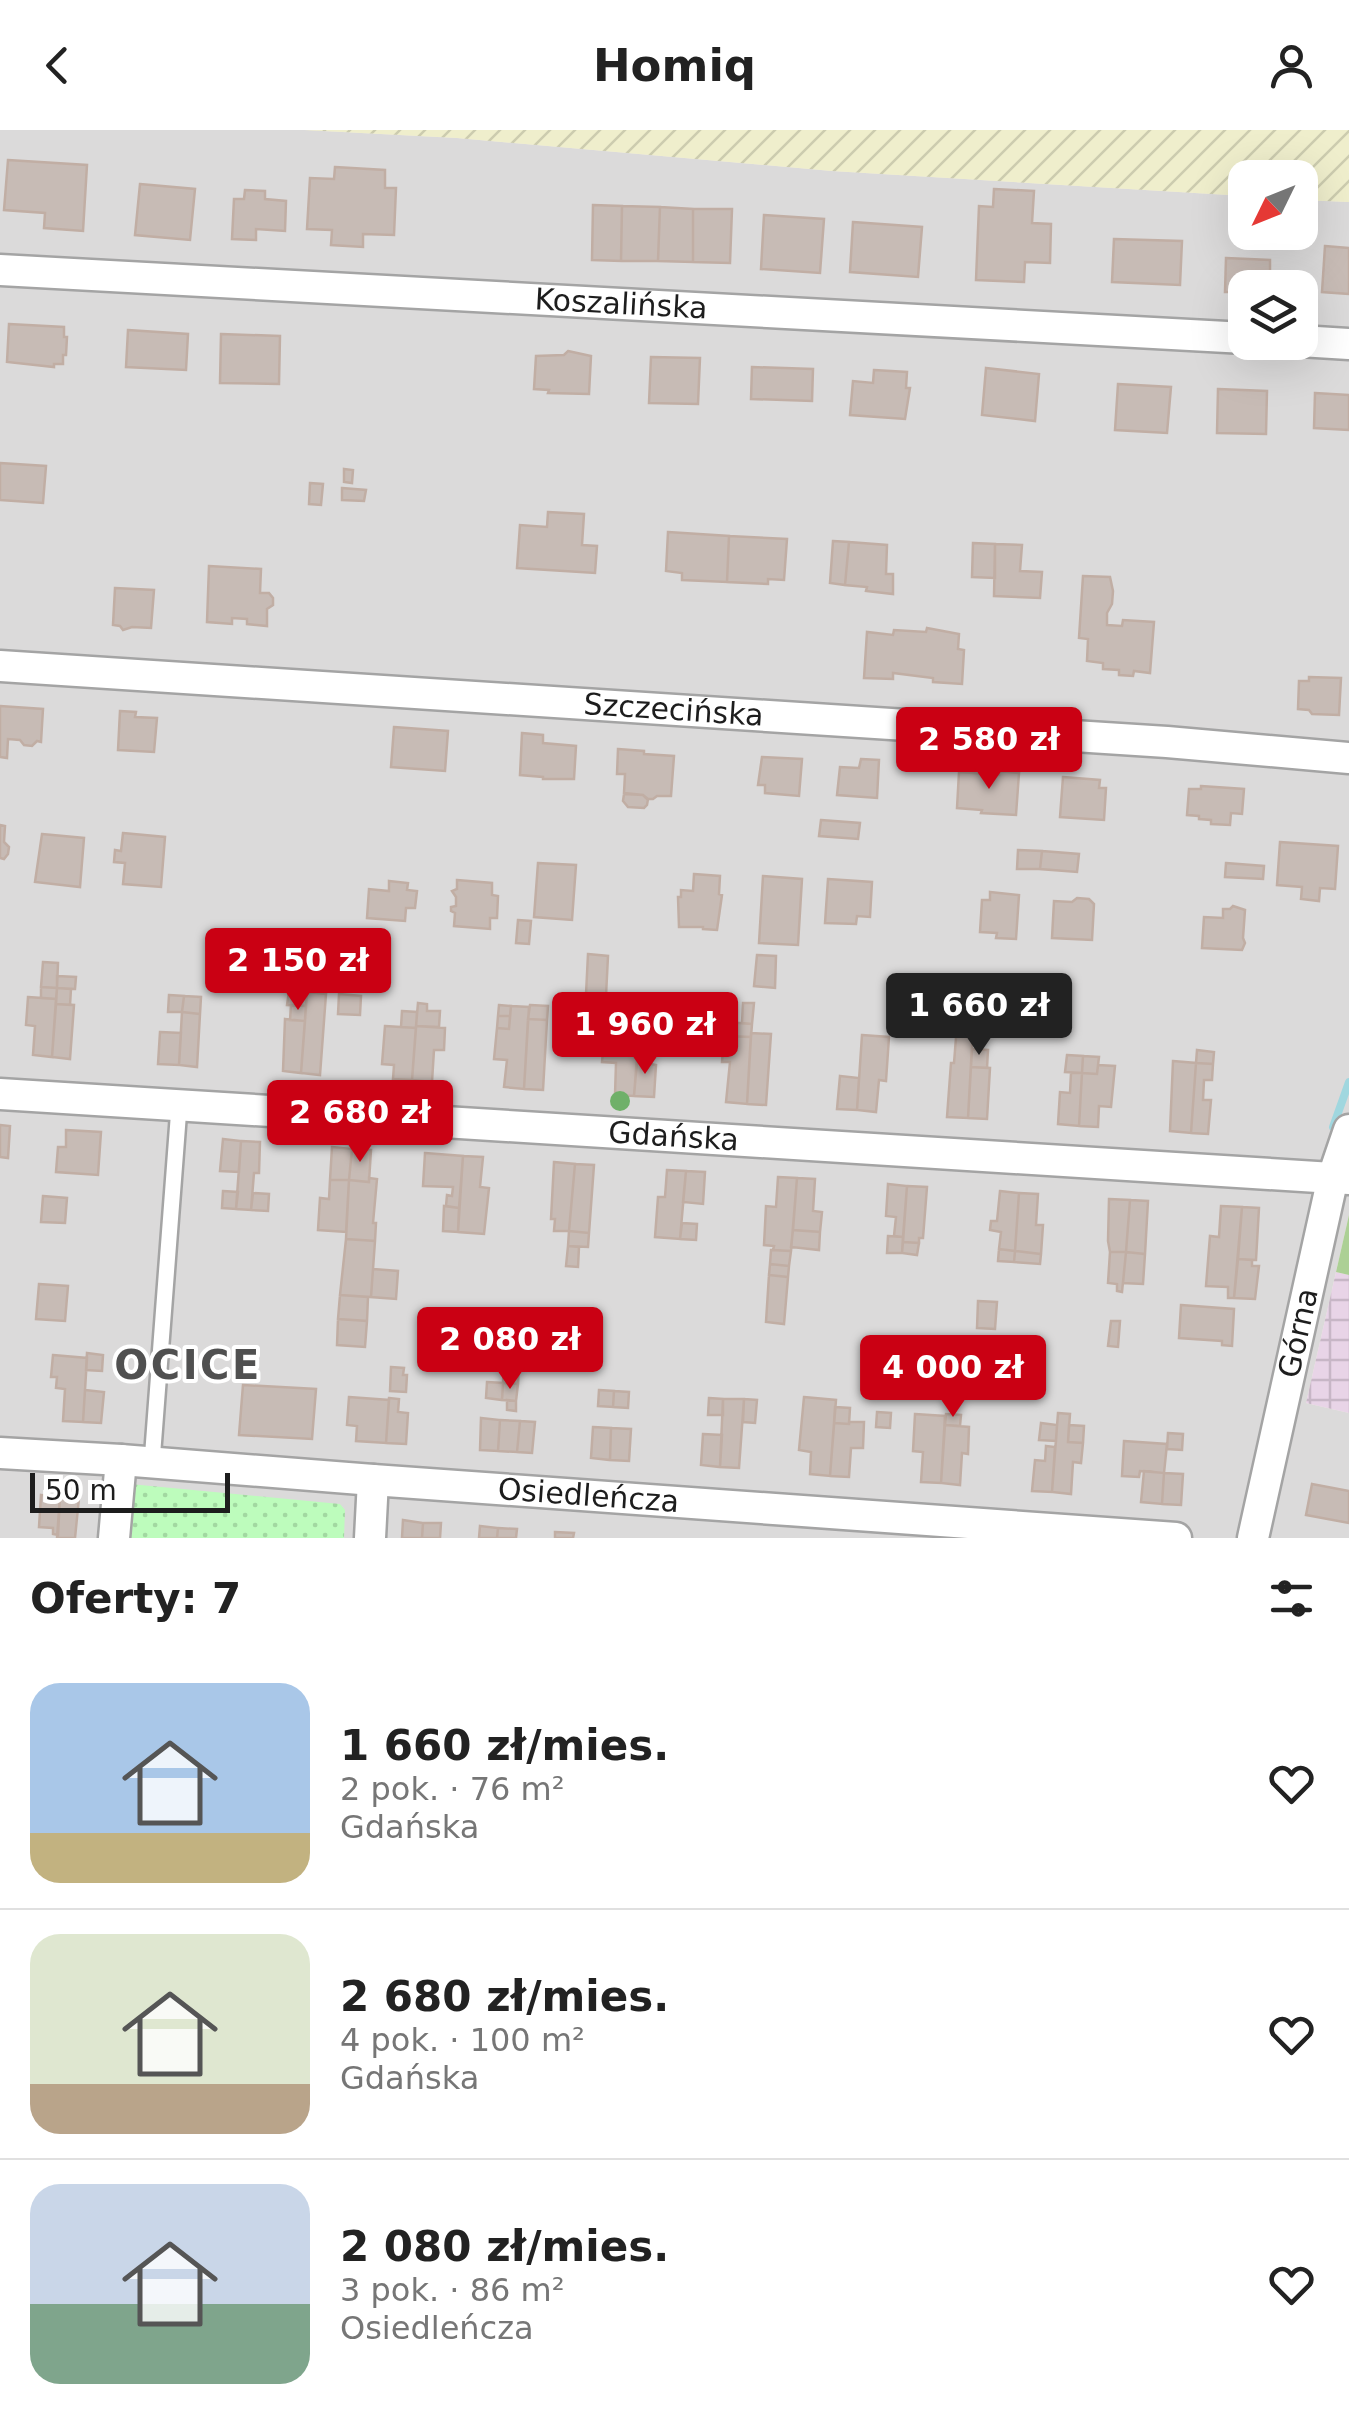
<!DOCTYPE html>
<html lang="pl">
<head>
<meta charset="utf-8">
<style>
  body { margin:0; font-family:"DejaVu Sans",sans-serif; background:#f6f6f6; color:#222; height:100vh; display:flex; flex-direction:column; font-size:38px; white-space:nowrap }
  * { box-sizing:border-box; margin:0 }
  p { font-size:32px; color:#767676 }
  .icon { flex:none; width:55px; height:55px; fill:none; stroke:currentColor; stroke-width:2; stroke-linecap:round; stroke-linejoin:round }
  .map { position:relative; height:1408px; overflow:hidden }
  .drawer { display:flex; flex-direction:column; background:#fff; flex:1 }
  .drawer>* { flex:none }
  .needle { width:65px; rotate:227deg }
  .fabs { position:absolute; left:1228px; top:30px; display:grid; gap:20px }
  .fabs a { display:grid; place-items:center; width:90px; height:90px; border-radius:20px; background:#fff; box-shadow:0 10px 40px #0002; font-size:50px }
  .scale { position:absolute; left:30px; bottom:25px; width:200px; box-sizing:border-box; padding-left:10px; border:5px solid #1d1d1d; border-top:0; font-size:28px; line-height:35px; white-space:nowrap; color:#1d1d1d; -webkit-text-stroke:8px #fff; paint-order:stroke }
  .price { position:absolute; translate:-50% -85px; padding:0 22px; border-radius:10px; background:#ca0013; color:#fff; font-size:32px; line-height:65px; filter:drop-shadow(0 2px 5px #0008) }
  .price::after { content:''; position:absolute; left:50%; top:60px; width:30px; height:22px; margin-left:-15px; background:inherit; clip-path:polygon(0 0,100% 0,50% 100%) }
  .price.current { background:#222; color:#fff }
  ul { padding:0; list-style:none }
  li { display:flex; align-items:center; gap:30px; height:250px; padding:0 30px }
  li+li { border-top:2px solid #e0e0e0 }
  li span { display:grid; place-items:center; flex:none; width:280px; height:200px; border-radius:30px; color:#555 }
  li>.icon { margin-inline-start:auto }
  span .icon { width:120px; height:120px; fill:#fffc; stroke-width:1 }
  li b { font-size:42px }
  h2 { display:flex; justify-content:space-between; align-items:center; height:120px; padding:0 30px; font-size:42px }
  header { display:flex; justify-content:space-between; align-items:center; height:130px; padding:0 30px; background:#fff; font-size:45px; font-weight:700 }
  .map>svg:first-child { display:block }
  .residential { fill:#dbdada; fill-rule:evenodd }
  .industrial { fill:url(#industrial-grid) }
  .farmland { fill:url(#farmland-furrows) }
  .forest { fill:url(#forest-firs) }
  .park { fill:url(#park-dots) }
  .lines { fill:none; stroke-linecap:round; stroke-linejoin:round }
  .stream { stroke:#a0d7df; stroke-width:8 }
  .building { fill:#c7bbb5; stroke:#c1aea4; stroke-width:2.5 }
  .service-casing { stroke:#a4a4a4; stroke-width:20 }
  .minor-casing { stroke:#a4a4a4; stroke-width:35 }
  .service { stroke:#fff; stroke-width:15 }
  .minor { stroke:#fff; stroke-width:30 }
  .tree { fill:#6fb069 }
  .labels { text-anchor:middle; stroke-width:8; stroke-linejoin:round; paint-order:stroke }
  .street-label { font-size:30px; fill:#1d1d1d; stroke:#fff }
  .district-label { font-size:40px; font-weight:bold; letter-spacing:2.5px; fill:#505050; stroke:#fff }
</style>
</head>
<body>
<header><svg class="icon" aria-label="back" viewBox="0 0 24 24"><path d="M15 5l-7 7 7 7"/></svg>Homiq<svg class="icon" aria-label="person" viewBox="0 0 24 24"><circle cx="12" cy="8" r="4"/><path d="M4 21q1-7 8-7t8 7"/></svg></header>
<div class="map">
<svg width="1349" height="1408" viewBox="0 0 1349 1408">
  <defs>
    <pattern id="industrial-grid" width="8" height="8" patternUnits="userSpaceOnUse" patternTransform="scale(2.5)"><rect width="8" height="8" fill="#e8d4e7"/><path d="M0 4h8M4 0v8" fill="none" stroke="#c7b6c6"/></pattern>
    <pattern id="farmland-furrows" width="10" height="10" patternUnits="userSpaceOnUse" patternTransform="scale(2.5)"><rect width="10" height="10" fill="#efeecc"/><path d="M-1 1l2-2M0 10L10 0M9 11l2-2" fill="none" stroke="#ccccaf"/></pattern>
    <pattern id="forest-firs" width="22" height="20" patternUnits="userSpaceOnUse" patternTransform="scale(2.5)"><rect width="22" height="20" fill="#acd095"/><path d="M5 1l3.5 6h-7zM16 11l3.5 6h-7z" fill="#94b280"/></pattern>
    <pattern id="park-dots" width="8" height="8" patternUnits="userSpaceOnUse" patternTransform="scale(2.5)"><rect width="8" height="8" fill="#bdfcbc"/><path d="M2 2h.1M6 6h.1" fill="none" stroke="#a2d8a1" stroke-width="1.8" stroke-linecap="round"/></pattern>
  </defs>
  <rect width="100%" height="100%" fill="#efeae2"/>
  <path class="residential" d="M0,0H304L457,8L832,41L1245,66V102H1300V70L1349,72V1085L1306,1273L1349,1283V1408H0ZM1245,158H1300V212H1245Z"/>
  <path class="industrial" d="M1336,1142L1349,1145V1283L1306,1273Z"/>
  <path class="farmland" d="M304,0H1349V72L1300,70V48H1245V66L832,41L457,8Z"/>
  <path class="forest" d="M1349,1085V1145L1336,1142Z"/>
  <path class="park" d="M130,1354L340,1374L345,1380L344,1408H127Z"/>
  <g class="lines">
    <path class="stream" d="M1333,997L1349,952"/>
  </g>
  <path class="building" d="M8,30L87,35L83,101L44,98L45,83L4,80Z
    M335,37L385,40V58H396L394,105L363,104V117L331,115L332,100L307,99L310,48L334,49Z
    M140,54L195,59L190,110L135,105Z
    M994,59L1034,61L1032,93L1051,94L1050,133L1025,132L1024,152L976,150L979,76L993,77Z
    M245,60L265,61V69L286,71L285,101L256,99V110L232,109L234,69H244Z
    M593,75L622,76L621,131L592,130Z
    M622,76L660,77L658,131H621Z
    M660,77L693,79V132L658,131Z
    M693,79H732L730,133L693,132Z
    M764,85L824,89L820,143L761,139Z
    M853,92L922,97L918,147L850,142Z
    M1114,109L1182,111L1180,155L1112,152Z
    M1325,116L1349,118V164L1322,162Z
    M1226,128L1270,130V158H1245V162H1225Z
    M9,194L64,197V207H67L66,225H63V234H54V237L7,232Z
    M128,200L188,204L186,240L126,237Z
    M221,204L280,206L279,254L220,253Z
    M568,221L591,226L589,264L548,263L549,260L534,259L536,226L564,225Z
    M651,227L700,228L698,274L649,273Z
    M752,237L813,239L812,271L751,269Z
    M986,238L1039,244L1035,291L982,285Z
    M874,240L907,242L906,258H910L905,289L850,285L853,251L873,253Z
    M1118,254L1171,257L1167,303L1115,300Z
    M1218,259L1267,261L1266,304L1217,303Z
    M1315,263L1349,265V300L1314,298Z
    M0,333L46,336L43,373L0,370Z
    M344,339L353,340L352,353L344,352Z
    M310,353L323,354L321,375L309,374Z
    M342,358L366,360L364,371L342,370Z
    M548,382L584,384L582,415L597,416L595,443L517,438L520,395L547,397Z
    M668,402L729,406L727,452L682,450V443L666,441Z
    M729,406L787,409L784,450L768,449V454L727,452Z
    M833,411L849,412L845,455L830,453Z
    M849,412L887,415L886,444H893V464L866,461L867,457L845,455Z
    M973,413L995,414V448L972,447Z
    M995,414L1022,415L1020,441L1042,442L1040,468L994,466Z
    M209,436L261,439L260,463H269L273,468V475L267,479V496L247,494V489L232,488V494L207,492Z
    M1083,446L1110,447L1113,461L1112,474L1107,483V495L1122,496L1123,490L1154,492L1150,543L1134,541L1133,546L1119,545V540L1103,539V533L1087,531L1088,509L1079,508Z
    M115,458L154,460L151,498L132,497L123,500L120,496L113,495Z
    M927,498L959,504L958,519L964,520L962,554L933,552V548L893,543V549L864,548L867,502L893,505L894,500L926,502Z
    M1309,547L1341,548L1339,585L1312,584L1309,580L1298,579L1299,551H1309Z
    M0,576L43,579L41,612L37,611L32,616L24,615L20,610L8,609L7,628L0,627Z
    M120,581L136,582L135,587L157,588L154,622L118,620Z
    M394,597L448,601L445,641L391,637Z
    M522,603L543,605V613L576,616L574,649H543V647L520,645Z
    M618,619L644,621V624L674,626L671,666H657L653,669H647L643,665L624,663L625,644H617Z
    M762,627L802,629L799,666L765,663V655H758Z
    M861,629L879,630L877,668L837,665L840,637L859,638Z
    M999,641L1019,643L1016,685L981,683L982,680L957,678L959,642L999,645Z
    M1063,647L1100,650L1099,658H1106L1104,690L1060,687Z
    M1201,656L1244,659L1242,684L1231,683L1230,695L1211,694V690L1199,689V686L1187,685L1189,659H1201Z
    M624,664L643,665L648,669L647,675L644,678L628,677L623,671Z
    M821,690L860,693L858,709L819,706Z
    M0,695L5,696L4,712L9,717L8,724L4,729L0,728Z
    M123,703L165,707L161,757L123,754L125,733L114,732L115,720L121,721Z
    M42,704L84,708L80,757L35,752Z
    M1280,712L1338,716L1335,759L1320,758L1319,771L1301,769L1302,757L1277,755Z
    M1018,720L1042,721L1040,739H1017Z
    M1042,721L1079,724L1077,742L1040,739Z
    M538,733L576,735L572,790L534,787Z
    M1226,733L1264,736L1263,749L1225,747Z
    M694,744L720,746L719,764L722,765L717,800L703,799V797H679L678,767H681V760L693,761Z
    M763,746L802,749L798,815L759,813Z
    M828,749L872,752L870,787L857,786L856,794L825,793Z
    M457,750L492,753V765L498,766L497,788H490V799L454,796L455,783L451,781V777L456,776V767L452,761L457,759Z
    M389,751L408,753L407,760L417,761L415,778H406L405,791L367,788L369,759L389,761Z
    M990,762L1019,765L1016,809L996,808L997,803L980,802L982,770H990Z
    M1077,768L1089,769L1094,774L1092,810L1052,808L1054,771L1072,772Z
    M1233,776L1245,780L1243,808L1245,813L1242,820L1202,818L1204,787L1223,788V779H1230Z
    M518,790L531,791L529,814L516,813Z
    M251,806H264L262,814L251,813Z
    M588,824L608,826L606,866L586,864Z
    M757,825L776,826L775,858L754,856Z
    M43,832L58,833L57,858L41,857Z
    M57,846L76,847L75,859L57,858Z
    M41,857L57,858L56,869L41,868Z
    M57,858L71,859L70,875L56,874Z
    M289,861L307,862L306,876L287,875Z
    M307,862L326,864L320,945L301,943Z
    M339,864L361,866L360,885L338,884Z
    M169,865L184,866L182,882H168Z
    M184,866L201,867L200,884L182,882Z
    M28,867L56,869L52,927L33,925L35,896L26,895Z
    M418,873L427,874V881H440L439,897L416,896Z
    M743,873H754L752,894L742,893Z
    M56,874L74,875L70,929L52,927Z
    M291,875L306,876L305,891L290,890Z
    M499,875L511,876L510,886H498Z
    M530,875L548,876L547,890L528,889Z
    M511,876L529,877L524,959L504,957L507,930L494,929L497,898L509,899Z
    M619,880L638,881L637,901L618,900Z
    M402,881L417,882L416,898L401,897Z
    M182,882L200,884L197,937L179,935Z
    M498,886H510L509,899L497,898Z
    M285,889L305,891L301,943L283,941Z
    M528,889L547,890L543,960L524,959Z
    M725,892L752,894L751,907L724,906Z
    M957,895L973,897L968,988L947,987L951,933H954Z
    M385,896L416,898L412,950L393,949L394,935L382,934Z
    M416,896L445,898L444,920H434L432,952L412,950Z
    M641,896L655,897L654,914L639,913Z
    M605,899L639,901L634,966L615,965L616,933L602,932Z
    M160,902L181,903L179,935L158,934Z
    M751,903L771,904L766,975L747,974Z
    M862,905L889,907L886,951L879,950L876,982L857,980Z
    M724,906L751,907L747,974L726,972L730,932H722Z
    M972,919L988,920L987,938L971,937Z
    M638,920L647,921L646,933L656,935L654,967L634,966Z
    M1197,920L1214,922L1213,934L1196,933Z
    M1067,925L1083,926L1082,943L1065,942Z
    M1083,926L1099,927L1097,944L1082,943Z
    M1173,931L1196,933L1191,1003L1170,1001Z
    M1196,933L1213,934L1212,950H1204L1203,970H1211L1208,1004L1191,1003Z
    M1098,935L1115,936L1111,977L1099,976L1098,997L1079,996L1082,943L1097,944Z
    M971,937L990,938L987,989L968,988Z
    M1071,943H1082L1079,996L1058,994L1060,962L1070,963Z
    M840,946L859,948L857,980L837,979Z
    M0,995L10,996L8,1028L0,1027Z
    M66,1000L101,1002L98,1045L56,1042L58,1017H66Z
    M223,1009L241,1011L239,1042L220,1041Z
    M241,1011L260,1012L259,1043H254L251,1080L236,1079Z
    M332,1017L352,1019L349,1050H330Z
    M352,1019L371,1020L369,1052L349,1050Z
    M425,1023L463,1026L459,1078L446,1076L447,1065L452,1066L453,1057L423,1056Z
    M463,1026L483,1027L480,1057L489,1058L484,1104L458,1102Z
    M554,1032L575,1034L569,1101H554L555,1089H551Z
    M575,1034L594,1035L589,1103L569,1101Z
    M667,1040L686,1041L680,1109L655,1107L658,1067H665Z
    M686,1041L705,1042L703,1074L683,1072Z
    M778,1047L797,1048L791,1121L773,1120L774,1116L764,1115L766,1076L776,1077Z
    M369,1048L377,1049L373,1093H376L375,1111L346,1109L349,1050L369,1052Z
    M797,1048L815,1049L813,1081L822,1082L820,1102L793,1100Z
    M330,1050H349L346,1102L318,1100L320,1068L329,1069Z
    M888,1054L907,1056L903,1107L894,1106L896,1087L886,1086Z
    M907,1056L927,1057L923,1108H919V1113L903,1112Z
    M223,1061L238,1062L236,1079L222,1078Z
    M1000,1061L1019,1063L1015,1121L999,1119L1001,1102L990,1100L991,1091H997Z
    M253,1063L269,1064L268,1081L251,1080Z
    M1019,1063L1038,1064L1036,1095H1043L1041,1124L1015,1121Z
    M43,1066L67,1068L65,1093L41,1092Z
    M1109,1069L1130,1070L1126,1122H1110L1108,1111Z
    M1130,1070L1148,1071L1145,1124L1126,1122Z
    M444,1076L459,1078L458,1102L443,1101Z
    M1221,1076L1242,1077L1234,1168H1228V1157L1206,1156L1210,1106L1219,1107Z
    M1242,1077L1259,1078L1256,1130L1238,1129Z
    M682,1093L697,1094L696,1110L680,1109Z
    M793,1100L820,1102L819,1120L791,1117Z
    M569,1101L589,1103L588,1117L568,1116Z
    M888,1106L903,1107L902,1123H887Z
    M346,1109L375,1111L371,1167L340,1165Z
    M903,1112L919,1113L917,1125L902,1123Z
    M568,1116L579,1117L578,1137L566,1136Z
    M999,1119L1015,1121L1014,1132L998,1131Z
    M771,1120L791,1121L789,1136L770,1134Z
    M1015,1121L1041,1124L1040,1134L1014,1132Z
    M1110,1122H1126L1122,1162L1117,1161V1154L1108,1153Z
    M1126,1122L1145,1124L1143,1154L1123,1153Z
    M1238,1129L1252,1130V1136H1259L1255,1169L1234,1168Z
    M770,1134L789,1136L788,1147L769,1145Z
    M373,1139L398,1141L396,1169L371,1167Z
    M769,1145L788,1147L784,1194L766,1192Z
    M39,1154L68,1156L65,1191L36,1189Z
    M340,1165L368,1167L367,1191L338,1189Z
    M978,1171L997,1172L995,1199L977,1198Z
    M1181,1175L1234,1179L1232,1216L1222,1215V1211L1179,1208Z
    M338,1189L367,1191L365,1217L337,1215Z
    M1111,1191H1120L1118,1217L1108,1216Z
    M87,1223L103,1225L102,1241L86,1240Z
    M53,1225L87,1228L83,1292L63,1291L65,1259L56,1258L57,1247H51Z
    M504,1230L519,1231L518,1254L503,1253Z
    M391,1237L404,1238L403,1245H407L406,1262L390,1261Z
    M487,1252L503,1253L502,1270L486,1268Z
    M503,1253L518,1254L516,1271L502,1270Z
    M243,1255L316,1259L312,1309L239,1305Z
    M85,1260L104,1262L101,1293L83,1292Z
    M599,1260L614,1261L613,1277L598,1276Z
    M614,1261L629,1262L628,1278L613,1277Z
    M349,1267L389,1270L386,1313L356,1311L357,1296L347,1295Z
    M804,1267L836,1270L830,1346L810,1344L811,1322L799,1320Z
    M389,1268L399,1269L398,1282L408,1283L406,1314L386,1313Z
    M709,1268L723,1269V1285H708Z
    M723,1269H744L739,1338L720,1337Z
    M744,1269L757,1270L755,1293L743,1292Z
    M507,1270L516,1271V1281L507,1280Z
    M835,1277L850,1278L849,1294L834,1293Z
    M877,1282L891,1283L890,1298L876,1297Z
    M1058,1283L1070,1284L1068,1312L1083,1313L1081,1333L1073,1332L1071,1364L1052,1362Z
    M915,1284L945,1286L941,1353L921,1352L923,1322L913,1321Z
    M946,1284L961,1285L960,1296L945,1295Z
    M481,1288L500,1290L498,1321L480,1320Z
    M500,1290L520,1291L517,1322L498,1321Z
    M520,1291L535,1292L532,1323L517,1322Z
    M849,1292H864L863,1318H851L849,1347L830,1346L834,1293L849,1294Z
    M1041,1293L1057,1295L1056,1311L1039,1310Z
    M945,1295L969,1297L968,1324L962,1323L960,1355L941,1353Z
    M1069,1295L1084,1296L1083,1313L1068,1312Z
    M593,1297L611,1298L610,1330L591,1328Z
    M611,1298L631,1299L629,1331L610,1330Z
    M1168,1303L1183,1304L1182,1320L1167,1319Z
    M703,1304L722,1305L720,1337L701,1335Z
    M1124,1311L1167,1314L1164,1343L1140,1341L1139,1347L1122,1346Z
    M1046,1316L1055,1317L1052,1362L1032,1361L1035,1330L1045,1331Z
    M1144,1341L1164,1343L1162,1374L1141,1372Z
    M1164,1343L1183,1344L1181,1375L1162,1374Z
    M1312,1354L1349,1361V1393L1306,1385Z
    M41,1365L60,1367L58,1405L53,1404V1398L39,1397Z
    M60,1367L79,1368L75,1408H57Z
    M403,1390L423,1393L422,1408H402Z
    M423,1393H441L440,1408H422Z
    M480,1396L498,1398L497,1408H479Z
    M498,1398L517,1399L516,1408H497Z
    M555,1402L574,1403L573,1408H555Z"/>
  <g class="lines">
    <defs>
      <path id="service" d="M152,1332L179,977"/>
      <g id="minor">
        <path id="s1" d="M0,140L1245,208"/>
        <path d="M1300,211L1349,214"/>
        <path id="s2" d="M0,536L1167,612L1349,628"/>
        <path id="s3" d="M0,964L1349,1049"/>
        <path id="s4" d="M0,1323L121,1330L373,1350L1176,1408"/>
        <path d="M114,1408L121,1330"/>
        <path d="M370,1408L373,1350"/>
        <path id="s5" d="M1253,1408L1333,1047L1349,1000"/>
      </g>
    </defs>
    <use href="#service" class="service-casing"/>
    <use href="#minor" class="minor-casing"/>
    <use href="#service" class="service"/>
    <use href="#minor" class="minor"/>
  </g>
  <circle class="tree" cx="620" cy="971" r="10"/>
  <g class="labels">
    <g class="street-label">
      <text dy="10" stroke="none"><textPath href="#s1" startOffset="622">Koszalińska</textPath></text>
      <text dy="10" stroke="none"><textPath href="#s2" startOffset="675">Szczecińska</textPath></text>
      <text dy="10" stroke="none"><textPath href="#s3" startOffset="675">Gdańska</textPath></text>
      <text dy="10" stroke="none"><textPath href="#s5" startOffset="210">Górna</textPath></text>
      <text dy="10" stroke="none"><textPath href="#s4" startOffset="590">Osiedleńcza</textPath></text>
    </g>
    <g class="district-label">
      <text x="188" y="1249">OCICE</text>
    </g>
  </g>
</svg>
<div class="fabs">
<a><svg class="needle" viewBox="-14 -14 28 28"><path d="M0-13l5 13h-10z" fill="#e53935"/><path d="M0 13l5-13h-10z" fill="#767676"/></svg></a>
<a><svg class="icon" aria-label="layers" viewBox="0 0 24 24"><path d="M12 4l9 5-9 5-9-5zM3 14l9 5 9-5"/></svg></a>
</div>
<div class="scale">50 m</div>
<b class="price" style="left:989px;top:662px">2 580 zł</b>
<b class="price" style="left:298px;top:883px">2 150 zł</b>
<b class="price current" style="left:979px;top:928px">1 660 zł</b>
<b class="price" style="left:645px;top:947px">1 960 zł</b>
<b class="price" style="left:360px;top:1035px">2 680 zł</b>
<b class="price" style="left:510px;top:1262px">2 080 zł</b>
<b class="price" style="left:953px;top:1290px">4 000 zł</b>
</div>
<section class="drawer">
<h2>Oferty: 7<svg class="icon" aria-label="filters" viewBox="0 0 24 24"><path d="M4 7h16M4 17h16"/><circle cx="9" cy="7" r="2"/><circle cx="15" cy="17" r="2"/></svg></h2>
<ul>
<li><span style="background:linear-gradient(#a9c7e8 75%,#c2b280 0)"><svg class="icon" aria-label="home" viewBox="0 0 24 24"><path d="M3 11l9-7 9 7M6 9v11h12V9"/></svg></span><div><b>1 660 zł/mies.</b><p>2 pok. · 76 m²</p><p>Gdańska</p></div><svg class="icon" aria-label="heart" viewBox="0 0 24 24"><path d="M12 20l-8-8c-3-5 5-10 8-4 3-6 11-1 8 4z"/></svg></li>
<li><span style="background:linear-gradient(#dfe7d0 75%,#b9a48a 0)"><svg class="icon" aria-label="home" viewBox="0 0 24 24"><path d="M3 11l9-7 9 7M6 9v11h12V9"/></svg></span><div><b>2 680 zł/mies.</b><p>4 pok. · 100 m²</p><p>Gdańska</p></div><svg class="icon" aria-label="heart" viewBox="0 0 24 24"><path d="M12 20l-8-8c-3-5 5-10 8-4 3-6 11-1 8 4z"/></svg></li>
<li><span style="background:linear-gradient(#c9d6e8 60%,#7fa58c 0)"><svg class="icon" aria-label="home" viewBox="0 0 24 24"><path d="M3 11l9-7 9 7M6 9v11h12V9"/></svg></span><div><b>2 080 zł/mies.</b><p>3 pok. · 86 m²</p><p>Osiedleńcza</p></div><svg class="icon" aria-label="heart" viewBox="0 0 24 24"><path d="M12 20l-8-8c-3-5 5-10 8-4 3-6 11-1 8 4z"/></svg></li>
</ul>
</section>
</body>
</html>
